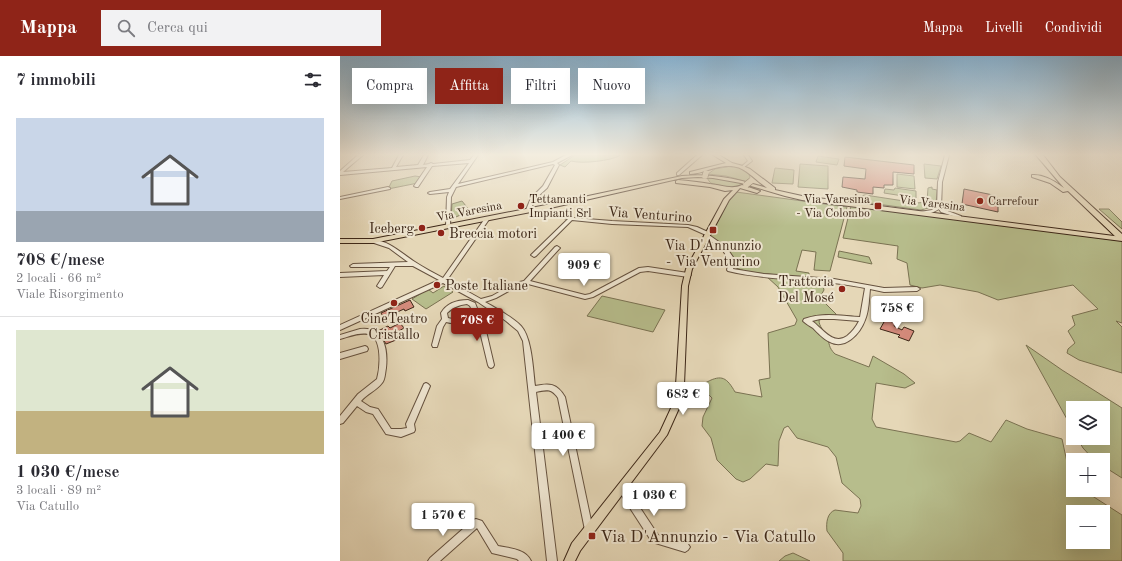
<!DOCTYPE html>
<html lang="it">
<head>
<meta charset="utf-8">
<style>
  body { margin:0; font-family:"Old Standard TT",serif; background:#f2f2f3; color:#2b2b33; height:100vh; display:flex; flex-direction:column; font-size:15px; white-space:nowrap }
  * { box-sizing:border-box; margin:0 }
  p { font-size:13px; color:#7c7c81 }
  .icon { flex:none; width:22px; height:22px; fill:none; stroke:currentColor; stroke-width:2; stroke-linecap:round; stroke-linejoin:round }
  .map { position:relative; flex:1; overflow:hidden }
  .details { display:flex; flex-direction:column; background:#fff; width:340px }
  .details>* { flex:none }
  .banner { position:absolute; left:12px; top:12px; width:380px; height:36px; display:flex; gap:8px }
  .buttons { position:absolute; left:726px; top:345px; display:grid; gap:8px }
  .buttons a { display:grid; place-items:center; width:44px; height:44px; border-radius:0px; background:#fff; box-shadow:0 4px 16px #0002; font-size:20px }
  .price { position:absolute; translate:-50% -34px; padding:0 9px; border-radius:4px; background:#fff; color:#222; font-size:13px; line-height:26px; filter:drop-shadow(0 1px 2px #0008) }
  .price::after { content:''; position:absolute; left:50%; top:24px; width:12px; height:9px; margin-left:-6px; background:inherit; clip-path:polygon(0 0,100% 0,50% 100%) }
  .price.current { background:#8f2418; color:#fff }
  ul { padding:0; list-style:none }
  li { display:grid; align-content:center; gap:8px; height:212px; padding:0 16px }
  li+li { border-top:1px solid #e1e1e2 }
  li span { display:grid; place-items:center; height:124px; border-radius:0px; color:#555 }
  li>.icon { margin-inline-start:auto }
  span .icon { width:72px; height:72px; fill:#fffc; stroke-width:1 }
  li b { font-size:17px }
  h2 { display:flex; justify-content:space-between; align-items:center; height:48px; padding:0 16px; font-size:17px }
  .chip { padding:0 14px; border-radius:0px; background:#fff; box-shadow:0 4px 16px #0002; font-size:14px; line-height:36px }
  .chip.current { background:#8f2418; color:#fff }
  header { display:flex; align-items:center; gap:24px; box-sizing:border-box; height:56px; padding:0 20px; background:#8f2418; color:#fff }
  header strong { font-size:19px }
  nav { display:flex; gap:22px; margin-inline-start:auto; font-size:14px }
  .search { width:280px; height:36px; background:#f2f2f3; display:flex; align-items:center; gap:10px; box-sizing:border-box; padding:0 14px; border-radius:0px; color:#7c7c81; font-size:15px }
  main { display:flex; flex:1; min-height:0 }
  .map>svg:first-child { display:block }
  .green { fill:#b7bd8c; stroke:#7a7252; fill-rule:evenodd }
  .building { fill:#d58b7c; stroke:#3c2617 }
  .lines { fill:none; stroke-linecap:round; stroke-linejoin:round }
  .minor-casing { stroke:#66523f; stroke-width:2 }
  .major-casing { stroke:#3c2617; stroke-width:2 }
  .highway-casing { stroke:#3c2617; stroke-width:2 }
  .minor { fill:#eee5d0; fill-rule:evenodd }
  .major { fill:#e5d7b7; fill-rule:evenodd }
  .highway { fill:#e5d7b7; fill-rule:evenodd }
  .major-bridge-casing { stroke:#3c2617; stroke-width:7; stroke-linecap:butt }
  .major-bridge { stroke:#e5d7b7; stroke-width:5.5 }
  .poi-dot { fill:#8f2418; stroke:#eee5d0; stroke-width:1.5 }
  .labels { text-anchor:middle; stroke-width:4; stroke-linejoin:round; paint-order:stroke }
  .far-poi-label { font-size:12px; fill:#3c2617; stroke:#eee5d0; text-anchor:start }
  .far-street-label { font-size:12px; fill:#3c2617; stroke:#eee5d0 }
  .street-label { font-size:14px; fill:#3c2617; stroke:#eee5d0 }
  .poi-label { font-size:14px; fill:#3c2617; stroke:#eee5d0; text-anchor:end }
  .near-poi-label { font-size:17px; fill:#3c2617; stroke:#eee5d0; text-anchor:start }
</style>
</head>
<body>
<header>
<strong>Mappa</strong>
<div class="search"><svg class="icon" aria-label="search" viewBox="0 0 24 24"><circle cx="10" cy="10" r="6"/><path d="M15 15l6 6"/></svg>Cerca qui</div>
<nav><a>Mappa</a><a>Livelli</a><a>Condividi</a></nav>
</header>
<main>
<section class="details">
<h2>7 immobili<svg class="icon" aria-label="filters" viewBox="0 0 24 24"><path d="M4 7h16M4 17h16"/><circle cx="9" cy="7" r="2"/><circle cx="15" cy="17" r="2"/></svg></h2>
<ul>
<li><span style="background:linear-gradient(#c9d6e8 75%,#9aa5b1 0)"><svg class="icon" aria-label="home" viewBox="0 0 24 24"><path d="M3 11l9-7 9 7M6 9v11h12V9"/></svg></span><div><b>708 €/mese</b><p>2 locali · 66 m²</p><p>Viale Risorgimento</p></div></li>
<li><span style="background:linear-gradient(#dfe7d0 65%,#c2b280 0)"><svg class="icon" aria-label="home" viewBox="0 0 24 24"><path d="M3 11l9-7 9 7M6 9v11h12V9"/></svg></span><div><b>1 030 €/mese</b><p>3 locali · 89 m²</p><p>Via Catullo</p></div></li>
</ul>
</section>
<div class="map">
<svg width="782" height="505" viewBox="0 0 782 505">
  <rect width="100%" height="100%" fill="#e5d7b7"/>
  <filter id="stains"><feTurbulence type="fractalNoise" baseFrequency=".005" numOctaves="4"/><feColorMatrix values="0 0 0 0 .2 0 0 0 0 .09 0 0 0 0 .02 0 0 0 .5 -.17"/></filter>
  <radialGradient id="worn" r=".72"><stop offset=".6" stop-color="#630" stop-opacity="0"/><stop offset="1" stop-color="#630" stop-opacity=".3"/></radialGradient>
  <path class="green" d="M235,99H281C271,105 242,108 231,105L225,111L220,109Z
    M478,100L499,103L497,109L476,106Z
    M460,108L488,110V133L458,131Z
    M584,108L601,110L597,123L585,122Z
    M392,110C399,111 408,113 410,121L408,126L386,120L368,118L375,113Z
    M435,112L454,114L453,128L432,127Z
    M557,118L574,120L575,133L557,131Z
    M75,120L82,121L78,127L48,133L52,125Z
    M367,120L405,128C396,132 369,135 367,120Z
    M592,131V133L597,134L596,150L581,154L515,145L520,140L525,139L577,147L587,146L588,132Z
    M555,132L576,135V142L544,137L545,133L554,134Z
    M396,136L507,151L490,215L474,214L476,196L462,194L456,215L469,217V222L408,216L396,212C391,194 386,190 369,180L390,143Z
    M122,145L130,155L111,163L112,148Z
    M511,150L782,185V267L776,265L782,271V317L739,304L727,297L728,293L735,287L728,275L735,269L732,260L758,253L733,229L658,244L638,236L600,229L582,232L570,229L567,207L557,203L558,190L503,182Z
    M759,153H769L782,166V173Z
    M499,195L529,201L532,208L498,201Z
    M426,220L470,224L483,230L484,234L480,241L481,243L496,258V260L479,264C479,271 484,274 487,281C490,288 488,291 495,298L529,311L533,300L564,318L575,327L565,332L536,327L532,363L536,371L616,386L620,385L629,377L651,386L666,364L687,373L722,383L733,434H743L782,459V505H503V497L487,475C486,467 487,457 495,454L518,457L521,450L520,443L502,427L496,401L488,391L457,382L448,370L444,372L439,385L438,410L426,408L410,423L403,426L396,423L377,404L371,382L362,370L363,361L372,342L368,338L357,334C359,330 362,328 367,326C382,318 387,322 395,336L422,341L419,324L430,322L428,277L455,269L457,264L438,231ZM733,456H763V486H733Z
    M104,230L113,236L86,253L72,243L88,233L93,237Z
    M262,240L325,254L313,276L247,260Z
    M686,289L722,314L782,352V422L763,410V404H754L743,392L737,382H763V352H733V374Z
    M453,497L470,505H439L445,500Z"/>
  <path class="building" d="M505,101L574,109V118L553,116V129H544V132L533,131V138L517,136V134L502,131L503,121L525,123L526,113L504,110Z
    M624,133L653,139V141L658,142V156L622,148Z
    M70,244L74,251L65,255L64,253L44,262L41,257Z
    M542,262L555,267L554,270L562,274L564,271L574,275L569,285L558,281L560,279L540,273L544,266L540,264Z
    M60,267L64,272L59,275L62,278L56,284L46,288L38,275L48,270L50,272Z"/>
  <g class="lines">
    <defs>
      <path id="minor" d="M18,99H23L3,116L52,112L59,99H63L56,111L78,109L84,99H88L83,109L89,108L91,107L93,108L130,104L134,99H138L118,128L213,106L226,99H232L217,107L219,109L207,132L195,143L190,155H186V154L191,142L203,130L215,109L213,108L116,131L111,141L110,170L108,171L106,170L107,141L109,136L90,138L88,137L90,136L110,133L129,107L92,110L78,131H76L74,130L87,111L0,119V115Z
        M357,99H362L339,119H337V117Z
        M404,99H408L412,105L403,112L401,111L408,105Z
        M605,99H609L602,126L601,151L605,154L621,160V162H619L601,156L599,153C593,157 583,160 578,157L580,156L592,154L597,150L598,126Z
        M48,131L50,132V133L0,143V141Z
        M201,150H205L216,157L234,162L272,165L348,169L357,171L370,177L371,178L369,179L386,191L395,204L393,213L424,218L494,223L544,232L577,231L580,233L577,235L544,236L530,233C529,243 529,255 525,264C520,278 505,294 490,286C483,283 478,277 473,272C470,270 466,268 463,265L464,263C484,256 500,260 520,261L525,232C480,222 433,226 388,215L387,214L389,204L382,193L365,181L364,180L366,179L348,171L272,168L232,164L196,200L194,201L191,199L192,198L228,163L213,159L201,152ZM480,263H494L519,265C516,271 512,276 507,280C493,290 482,272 472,265Z
        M146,161H150V162L107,224L141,243L152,240L175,227L184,225L215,191L217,190L220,192L219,193L190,225L245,239L250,238L299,212L308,211L348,217L351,219L348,221L308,215L300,216L253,241L245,243L188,228L178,230L156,242L145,246C157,253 171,260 181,270C192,282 193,314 195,330C209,327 217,327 225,341L253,474L252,477L249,478L246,477L245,474L218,342C211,332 206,334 196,336L217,505H207L183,285L178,275L166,265L138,246L103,227L0,274V269L99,224L73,210H55L42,231L40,232L37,230L44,219L0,221V217L47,215L50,211H11L10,210L13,208L68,206L49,192L31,186V184C48,183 62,198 75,206C84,212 94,217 103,222Z
        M128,244L135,247L137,252L136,254L141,256L142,258L154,309L153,311L151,312L149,311L148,309L136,259L134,258C127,266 116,269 106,266L103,271L97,291H93L92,289L97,270L102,263L101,257C107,247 117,244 128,244ZM127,248L130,250L131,252C126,261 118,265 108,262L107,257C113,251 119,249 127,248Z
        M20,273C44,270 48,293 46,312C45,317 45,324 42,327C37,334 27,338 21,345L30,351L38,353L51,373H61L67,372L66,368L84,328L86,327L88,328L90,330L74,368L75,374L74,376L61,381L46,378L33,358L26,356L17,350L3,367L0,368V360L18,338L37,323C40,312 43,281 28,278C19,276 8,281 0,283V279Z
        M25,290L27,291L28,293L27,295L0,303V297Z
        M282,428L285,429L318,479L348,488L350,491L348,494L345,496L312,486L279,435L278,432L279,429Z
        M136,463L142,465L158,490C169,492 186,493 191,505H179L177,503L152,497L137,472L100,505H88L90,502L133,464Z"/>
      <path id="major" d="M373,99H379L392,107L403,110L410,113L435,132V134L462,140L782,181V185L462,144L445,140L401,127L373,122L358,121L342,122L206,153L33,187H0V183H33L206,149L342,120C374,117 397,123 427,132C407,118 403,105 375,112C367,114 358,118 350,118V116L386,107Z
        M338,124C349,125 360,126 370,128C381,129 392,134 402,129L420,135L417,137L400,132L389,144L352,213L348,230L344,329L340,350L327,379L240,495L235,505H224L232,487L320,376L332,350L336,329L342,230L346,213L384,143L393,134L385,135L370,131L336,127V125Z"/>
      <path id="highway" d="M696,99H703L720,121L782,178V184H779L728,135L723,136L710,127L692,121V119C703,118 715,125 724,132Z"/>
    </defs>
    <use href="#minor" class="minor-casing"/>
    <use href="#major" class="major-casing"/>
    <use href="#highway" class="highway-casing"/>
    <use href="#minor" class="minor"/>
    <use href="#major" class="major"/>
    <use href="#highway" class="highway"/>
    <defs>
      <path id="major-bridge" d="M365,120L366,117
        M406,129L411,125"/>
    </defs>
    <use href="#major-bridge" class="major-bridge-casing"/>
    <use href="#major-bridge" class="major-bridge"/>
  </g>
  <linearGradient id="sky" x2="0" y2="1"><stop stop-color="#89b5d5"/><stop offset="0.58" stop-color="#f3eddf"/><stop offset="1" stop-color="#f3eddf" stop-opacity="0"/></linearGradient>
  <rect width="782" height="170" fill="url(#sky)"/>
  <g class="poi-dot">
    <circle cx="640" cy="145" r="4"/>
    <circle cx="181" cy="150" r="4"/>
    <rect x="534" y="146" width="8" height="8" rx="2"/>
    <circle cx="82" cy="172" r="4"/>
    <rect x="369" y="170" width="8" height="8" rx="2"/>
    <circle cx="101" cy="177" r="4"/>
    <circle cx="97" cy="229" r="4"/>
    <circle cx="502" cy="233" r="4"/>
    <circle cx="54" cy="247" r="4"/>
    <rect x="248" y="476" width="8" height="8" rx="2"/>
  </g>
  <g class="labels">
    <g class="far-poi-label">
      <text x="189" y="147">Tettamanti<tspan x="189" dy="14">Impianti Srl</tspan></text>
      <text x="530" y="147" text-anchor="end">Via Varesina<tspan x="530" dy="14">- Via Colombo</tspan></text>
      <text x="648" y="149">Carrefour</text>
    </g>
    <g class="far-street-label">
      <text transform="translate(592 147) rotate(7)" y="4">Via Varesina</text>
      <text transform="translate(129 155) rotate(-11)" y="4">Via Varesina</text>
    </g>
    <g class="street-label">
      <text transform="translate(310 158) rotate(4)" y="5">Via Venturino</text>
    </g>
    <g class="poi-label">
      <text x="74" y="177">Iceberg</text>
      <text x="109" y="182" text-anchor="start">Breccia motori</text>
      <text x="373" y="194" text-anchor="middle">Via D'Annunzio<tspan x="373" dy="16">- Via Venturino</tspan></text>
      <text x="494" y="230">Trattoria<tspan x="494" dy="16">Del Mosé</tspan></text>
      <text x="105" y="234" text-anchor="start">Poste Italiane</text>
      <text x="54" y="267" text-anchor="middle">CineTeatro<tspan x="54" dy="16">Cristallo</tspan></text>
    </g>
    <g class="near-poi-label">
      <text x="260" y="486">Via D'Annunzio - Via Catullo</text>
    </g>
  </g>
  <rect width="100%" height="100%" filter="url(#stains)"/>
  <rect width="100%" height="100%" fill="url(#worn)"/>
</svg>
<div class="buttons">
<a><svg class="icon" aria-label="layers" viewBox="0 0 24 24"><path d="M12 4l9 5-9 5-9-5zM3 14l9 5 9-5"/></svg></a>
<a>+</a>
<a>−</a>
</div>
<b class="price" style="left:244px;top:231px">909 €</b>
<b class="price" style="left:557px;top:274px">758 €</b>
<b class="price current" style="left:137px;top:286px">708 €</b>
<b class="price" style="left:343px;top:360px">682 €</b>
<b class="price" style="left:223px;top:401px">1 400 €</b>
<b class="price" style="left:314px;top:461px">1 030 €</b>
<b class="price" style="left:103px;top:481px">1 570 €</b>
<div class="banner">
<a class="chip">Compra</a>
<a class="chip current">Affitta</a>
<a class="chip">Filtri</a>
<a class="chip">Nuovo</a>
</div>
</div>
</main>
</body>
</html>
